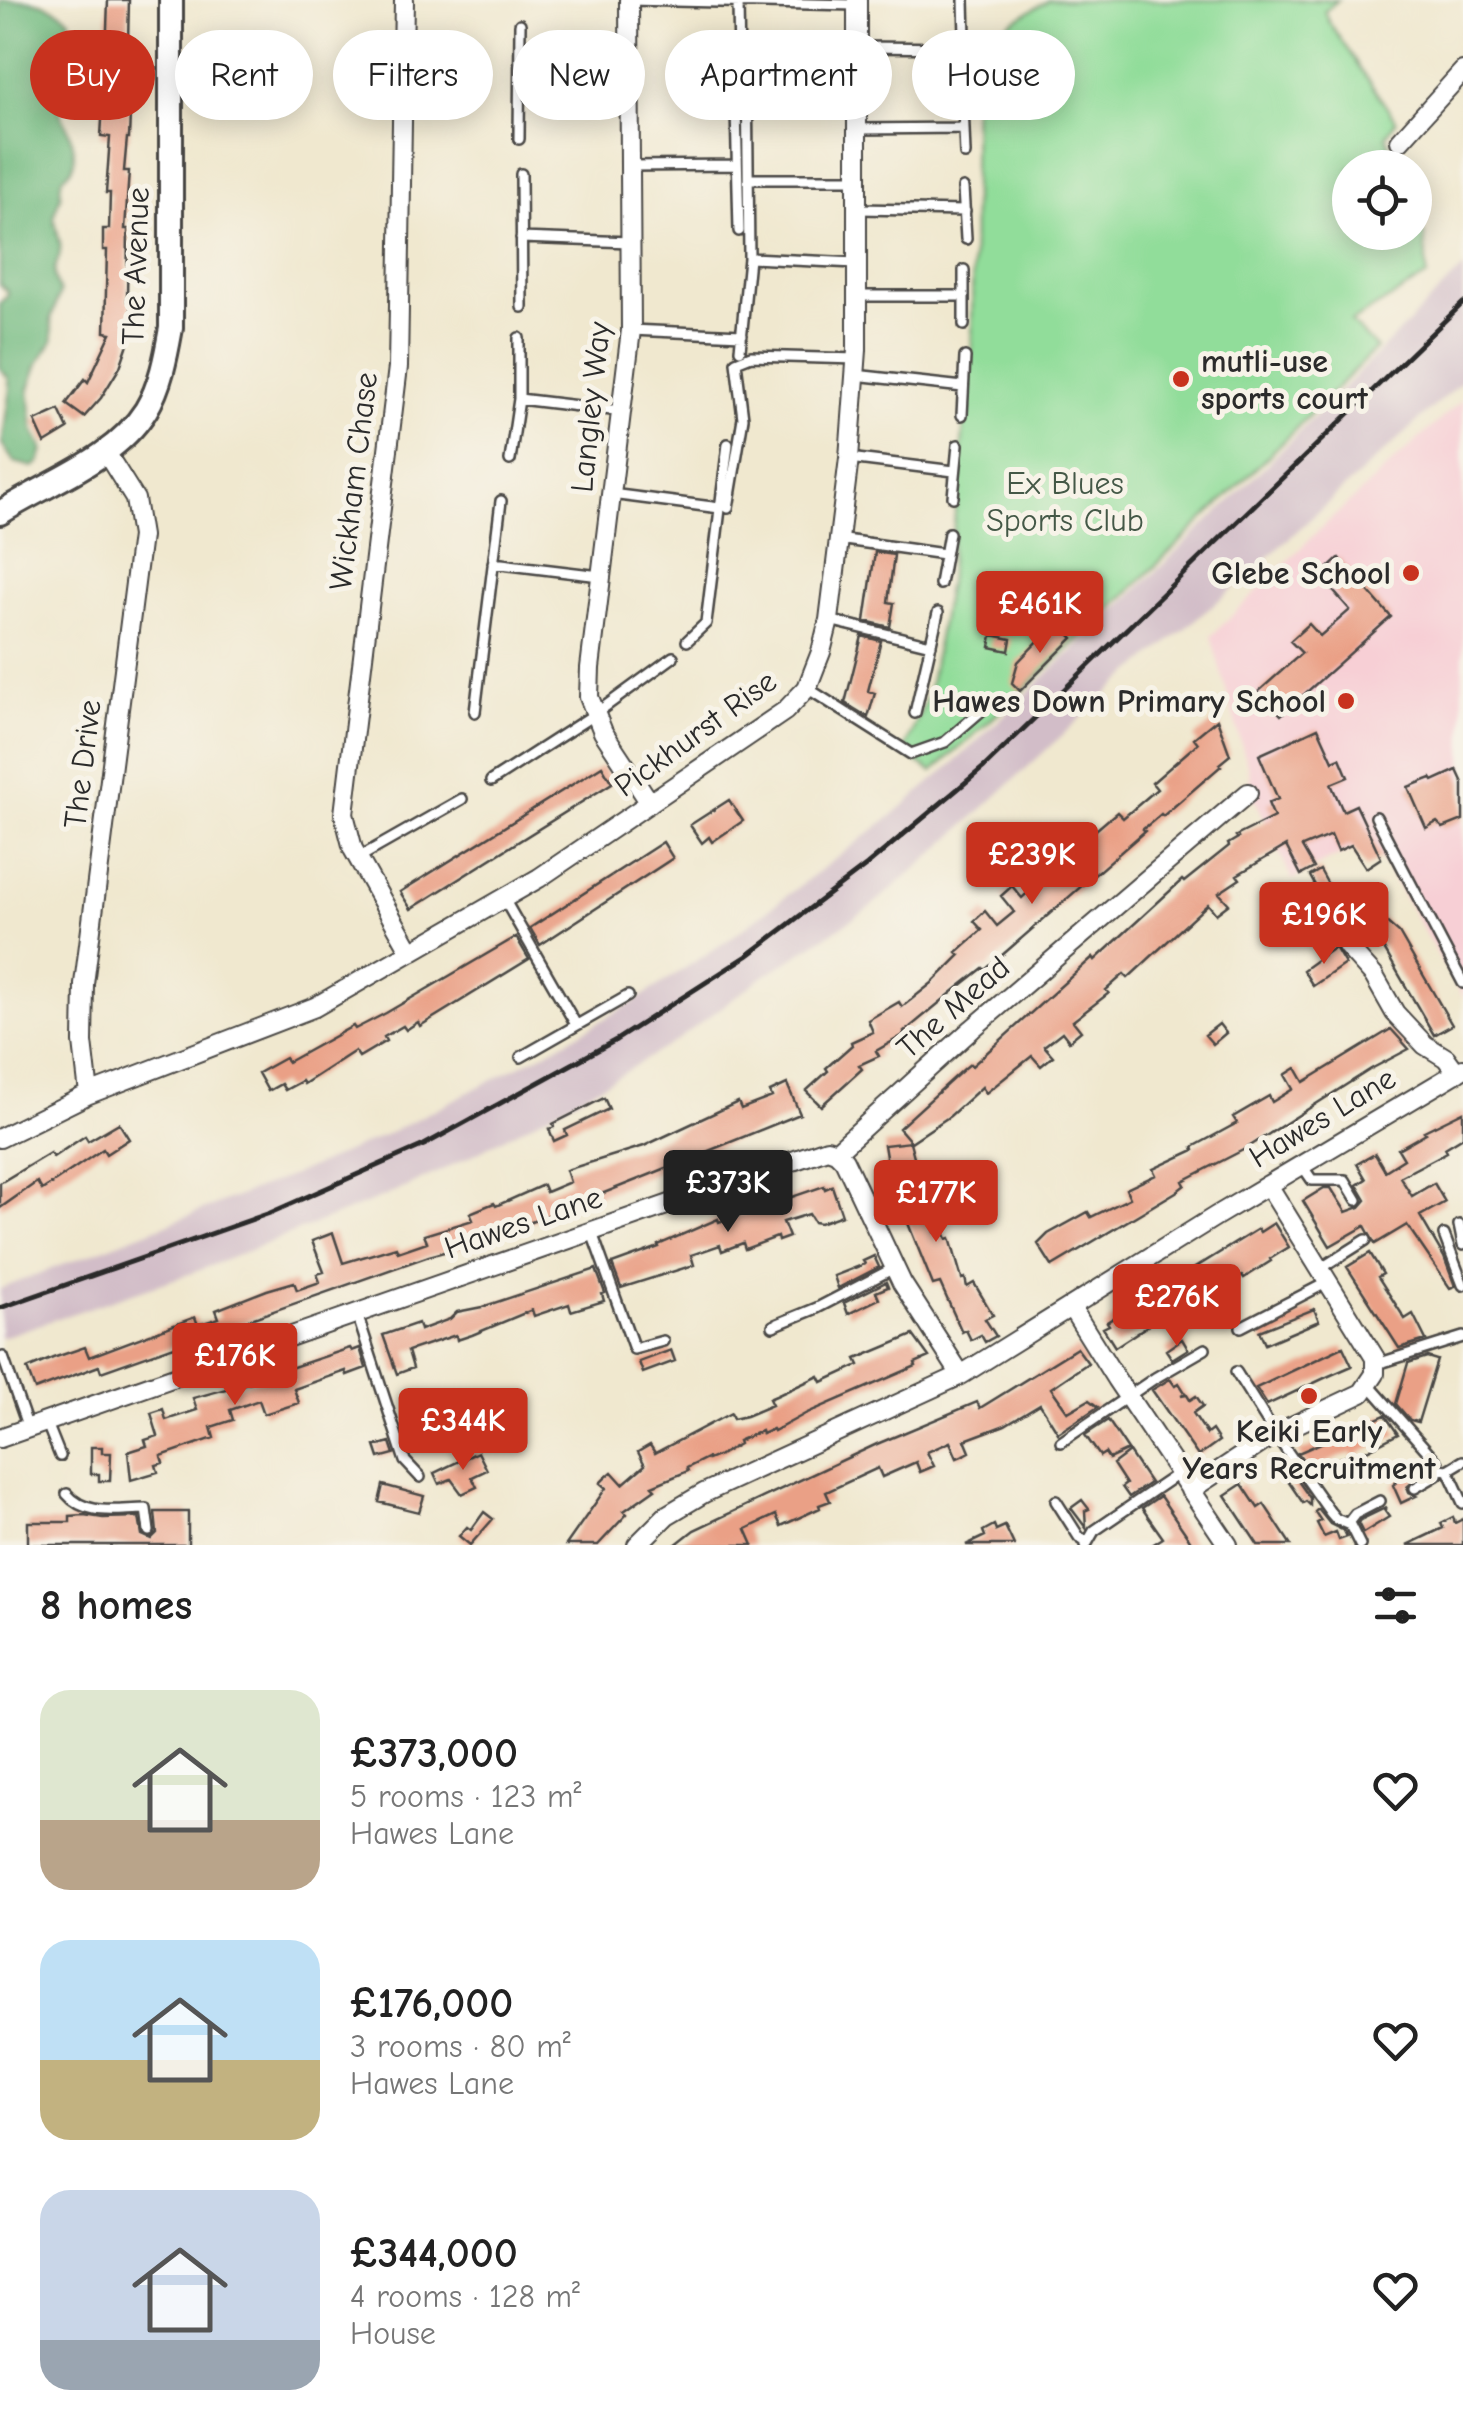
<!DOCTYPE html>
<html lang="en">
<head>
<meta charset="utf-8">
<style>
  body { margin:0; font-family:"Comic Neue",sans-serif; background:#f2f2f2; color:#222; height:100vh; display:flex; flex-direction:column; font-size:38px; white-space:nowrap }
  * { box-sizing:border-box; margin:0 }
  p { font-size:32px; color:#767676 }
  .icon { flex:none; width:55px; height:55px; fill:none; stroke:currentColor; stroke-width:2; stroke-linecap:round; stroke-linejoin:round }
  .map { position:relative; height:1545px; overflow:hidden }
  .details { display:flex; flex-direction:column; background:#fff; flex:1 }
  .details>* { flex:none }
  .top-card { position:absolute; left:30px; top:30px; width:1405px; height:90px; display:flex; gap:20px }
  .tools { position:absolute; left:1332px; top:150px; display:grid; gap:20px }
  .tools a { display:grid; place-items:center; width:100px; height:100px; border-radius:50%; background:#fff; box-shadow:0 5px 25px #0003; font-size:50px }
  .price { position:absolute; translate:-50% -85px; padding:0 22px; border-radius:10px; background:#c8321e; color:#fff; font-size:32px; line-height:65px; filter:drop-shadow(0 2px 5px #0008) }
  .price::after { content:''; position:absolute; left:50%; top:60px; width:30px; height:22px; margin-left:-15px; background:inherit; clip-path:polygon(0 0,100% 0,50% 100%) }
  .price.current { background:#222; color:#fff }
  ul { padding:0; list-style:none }
  li { display:flex; align-items:center; gap:30px; height:250px; padding:0 40px }
  li span { display:grid; place-items:center; flex:none; width:280px; height:200px; border-radius:30px; color:#555 }
  li>.icon { margin-inline-start:auto }
  span .icon { width:120px; height:120px; fill:#fffc; stroke-width:1 }
  li b { font-size:42px }
  h2 { display:flex; justify-content:space-between; align-items:center; height:120px; padding:0 40px; font-size:42px }
  .tag { padding:0 35px; border-radius:45px; background:#fff; box-shadow:0 5px 25px #0003; font-size:35px; line-height:90px }
  .tag.current { background:#c8321e; color:#fff }
  .map>svg:first-child { display:block }
  .built { fill:#f7cfd5 }
  .industrial { fill:#d2bdc8 }
  .green { fill:#91dd9a; stroke:#5e8462; stroke-width:2.5 }
  .forest { fill:#74bc82; stroke:#507456; stroke-width:2.5 }
  .building { fill:#eaa086 }
  .lines { fill:none; stroke-linecap:round; stroke-linejoin:round }
  .lane-casing { stroke:#494744; stroke-width:14 }
  .street-casing { stroke:#494744; stroke-width:22 }
  .secondary-casing { stroke:#494744; stroke-width:28 }
  .lane { stroke:#fff; stroke-width:9 }
  .street { stroke:#fff; stroke-width:18 }
  .secondary { stroke:#fff; stroke-width:22 }
  .rail { stroke:#2b2b2b; stroke-width:5 }
  .poi-dot { fill:#c8321e; stroke:#f7f3e8; stroke-width:4 }
  .labels { text-anchor:middle; stroke-width:10; stroke-linejoin:round; paint-order:stroke }
  .street-label { font-size:32px; fill:#2b2b2b; stroke:#f7f3e8 }
  .poi-label { font-size:32px; font-weight:bold; fill:#2b2b2b; stroke:#f7f3e8; text-anchor:end }
  .park-label { font-size:32px; fill:#445847; stroke:#f7f3e8 }
</style>
</head>
<body>
<div class="map">
<svg width="1463" height="1545" viewBox="0 0 1463 1545">
  <rect width="100%" height="100%" fill="#f7f3e8"/>
  <filter id="ink" filterUnits="userSpaceOnUse"><feTurbulence type="fractalNoise" baseFrequency=".01" numOctaves="2"/><feDisplacementMap in="SourceGraphic" scale="20" xChannelSelector="R" yChannelSelector="G"/><feConvolveMatrix kernelMatrix="1 2 1 2 8 2 1 2 1" color-interpolation-filters="sRGB"/></filter>
  <filter id="wash" filterUnits="userSpaceOnUse"><feTurbulence type="fractalNoise" baseFrequency=".0048" numOctaves="4" result="noise"/><feDisplacementMap in="SourceGraphic" scale="40" xChannelSelector="R" yChannelSelector="G"/><feGaussianBlur stdDeviation="2.25" result="paint"/><feColorMatrix in="noise" values="0 0 0 0 0 0 0 0 0 0 0 0 0 0 0 0 0 1.4 0 .05"/><feComposite in="paint" operator="in"/></filter>
  <g filter="url(#wash)">
    <rect width="100%" height="100%" fill="#f0e8cf"/>
    <path class="built" d="M1463,399V998L1372,843L1333,858L1292,880L1256,801L1248,793L1250,775L1211,636L1319,530Z"/>
    <path class="industrial" d="M1463,268V380L1242,581L1110,691L937,851L868,909L757,981L676,1041L611,1080L467,1158L398,1191L195,1272L0,1338V1289L303,1171L389,1133L556,1047L635,1001L728,940L889,818L955,762L1228,503Z"/>
    <path class="green" d="M1049,0H1338L1325,11L1330,24L1396,121L1386,136L1396,167L1350,168V232H1415V214L1424,235L1427,276L1351,322L1376,348C1232,493 1086,637 932,772L903,753L928,695L948,582L972,347L974,32L998,30Z"/>
    <path class="forest" d="M0,0C32,0 46,0 70,19L65,46L74,56L68,72C59,78 49,84 50,97L60,107L61,116C68,122 75,150 74,161C71,179 57,169 61,196C48,225 56,217 60,244C63,266 46,262 60,292L51,319L53,341L38,363L29,389L33,429L43,450L39,463L33,467L14,462L2,444L10,388L8,378L0,368V303L8,295L7,290L0,285Z"/>
    <g id="blocks">
      <path class="building" d="M108,0H129L128,42L133,43L129,138H127L124,171H129L125,229H128L127,301H131L130,317L129,341L120,367L101,398L84,417L66,404L85,379L88,382L111,333L105,332L107,250H103V229H109L110,193H106L110,137L101,136L103,104H99L100,85H105Z
        M59,410L68,429L45,443L35,421Z
        M875,552L894,555L888,602L894,603L890,627L865,621Z
        M1339,558L1391,617L1281,715L1259,691L1302,653L1290,641L1309,624L1320,636L1350,610L1320,576Z
        M1060,625L1073,638L1020,691L1012,683L1018,662L1046,633L1049,636Z
        M992,635L1011,639L1009,651L990,647Z
        M862,636L881,641L868,691L875,693L868,717L845,703Z
        M1217,719L1230,755L1219,764L1221,766L1163,816L1161,814L1153,821L1143,829L1145,831L985,970L983,968L955,990L904,1032L905,1034L876,1051L879,1056L859,1065L862,1069L821,1106L806,1091L828,1071L826,1068L852,1045L851,1042L873,1032L868,1020L899,1002L902,1007L932,983L960,955L957,952L982,930L974,921L985,911L997,926L1014,912L1001,896L1012,886L1022,898L1045,877L1043,875L1117,812L1123,818L1157,789L1152,783L1198,743L1194,738Z
        M1318,728L1333,761L1340,758L1348,777L1331,784L1343,811L1356,805L1381,858L1366,868L1351,845L1338,851L1331,835L1302,847L1314,868L1301,875L1286,846L1237,875L1240,879L1219,893L1229,904L1216,914L1208,904L1128,978L1124,974L1106,990L1109,993L1073,1021L1081,1031L1069,1041L1062,1032L1044,1046L1053,1056L1041,1066L1032,1056L986,1093L982,1087L950,1116L911,1142L899,1128L965,1068L970,1064L972,1066L1093,957L1095,960L1182,880L1184,882L1229,846L1228,844L1238,838L1236,836L1274,817L1268,803L1278,799L1259,755Z
        M602,766L612,783L411,909L400,892Z
        M1457,770L1463,783V820L1443,828L1437,822L1426,828L1408,787L1431,778L1433,781Z
        M729,800L743,821L712,842L709,837L702,843L690,825Z
        M663,842L673,858L540,945L530,928Z
        M1320,870L1340,906L1338,907L1316,887L1310,876Z
        M1368,906L1399,933L1452,1025L1434,1035L1383,947L1354,921Z
        M516,937L529,959L420,1026L418,1022L406,1030L403,1026L384,1037L386,1041L359,1057L355,1051L304,1084L302,1081L285,1090L281,1084L268,1091L258,1073L285,1058L288,1062L353,1026L355,1029L386,1013Z
        M1335,947L1345,964L1313,986L1303,970Z
        M1219,1024L1226,1033L1213,1044L1205,1035Z
        M1391,1029L1409,1049L1371,1069L1247,1148L1183,1181L1185,1185L1176,1192L1052,1266L1038,1244L1048,1234L1088,1212L1091,1217L1130,1198L1126,1189L1156,1175L1153,1169L1194,1150L1193,1147L1237,1123L1233,1117L1269,1096L1272,1102L1293,1089L1285,1075L1296,1068L1304,1082Z
        M787,1084L800,1114L649,1175L481,1242L429,1256L101,1372L99,1366L35,1390L27,1369L53,1358L85,1347L89,1357L195,1317L198,1325L219,1318L216,1310L267,1290L294,1282L297,1290L320,1282L317,1274L324,1272L312,1241L333,1233L343,1263L396,1247L398,1252L427,1242L424,1235L473,1220L470,1213L494,1203L496,1206L543,1185L546,1192L570,1182L566,1170L644,1146L738,1102L741,1109L772,1097L770,1092Z
        M604,1098L609,1109L565,1130L567,1135L554,1141L549,1129L554,1127L553,1124Z
        M1463,1112V1137L1445,1148L1447,1152L1400,1177L1412,1196L1434,1183L1445,1202L1420,1216L1444,1257L1455,1286L1450,1288L1407,1225L1375,1244L1365,1226L1330,1246L1303,1201L1324,1188H1331L1346,1212L1360,1207L1366,1200L1357,1185L1366,1179L1357,1164L1375,1154L1385,1171L1404,1159L1398,1149L1426,1133L1424,1131Z
        M119,1123L129,1139L106,1154L103,1149L42,1190L37,1182L0,1208V1183L50,1153L53,1157L85,1136L88,1141Z
        M910,1142L919,1175L915,1177L935,1232L943,1230L947,1239L950,1238L962,1279L965,1278L967,1287L974,1283L993,1315L985,1319L996,1336L985,1342L981,1335L971,1340L966,1330L962,1332L940,1283L933,1285L884,1164L887,1163L884,1145Z
        M824,1186L825,1189L832,1186L842,1215L820,1223L814,1222L809,1214L783,1222L789,1237L778,1241L777,1237L745,1249L743,1243L722,1251L720,1245L691,1255L694,1265L621,1288L612,1264L659,1247L658,1245L718,1219L719,1222Z
        M1274,1223L1289,1247L1270,1259L1271,1261L1244,1278L1242,1275L1166,1324L1161,1317L1115,1347L1103,1328L1109,1325L1107,1322L1258,1229L1260,1232Z
        M1370,1253L1383,1274L1378,1277L1405,1319L1413,1314L1426,1340L1399,1348L1347,1267Z
        M874,1256L879,1267L838,1288L834,1276L865,1264L863,1261Z
        M596,1269L605,1293L602,1294L604,1301L571,1311L569,1304L534,1316L532,1310L472,1335L457,1340L456,1335L408,1351L413,1368L397,1374L383,1335L418,1323L420,1330L450,1319L457,1312L482,1307Z
        M886,1282L888,1287L876,1292L879,1299L848,1314L844,1303Z
        M1314,1309L1319,1321L1265,1344L1259,1331Z
        M913,1335L929,1357L915,1363L916,1366L807,1413L774,1431L773,1429L762,1434L761,1431L738,1441L739,1444L720,1455L708,1460L707,1458L687,1468L688,1471L652,1486L655,1489L624,1511L627,1514L598,1545H566L606,1488L600,1483L605,1478L612,1472L623,1484L645,1465L638,1452L650,1445L655,1453L731,1413L733,1419L746,1416L772,1405L769,1399L776,1396L819,1376L822,1382L859,1365L856,1359Z
        M1182,1339L1188,1349L1172,1359L1166,1350Z
        M1343,1347L1352,1366L1329,1376L1267,1405L1256,1388Z
        M350,1348L352,1351L360,1348L366,1368L347,1375L346,1371L294,1389L299,1403L264,1414L259,1400L230,1410L233,1420L211,1427L214,1438L161,1456L163,1463L156,1465L158,1472L131,1480L128,1452L147,1446L145,1440L158,1436L151,1413L163,1409L166,1420L197,1410L193,1398L288,1372L287,1369Z
        M1077,1348L1088,1363L1051,1388L1068,1412L1089,1400L1098,1407L1058,1433L1040,1404L1005,1425L965,1440L970,1452L964,1455L957,1458L950,1442L927,1452L934,1466L920,1472L916,1462L882,1477L878,1468L826,1492L830,1501L819,1505L820,1508L781,1526L776,1515L746,1529L753,1545H675L694,1530L877,1444L977,1402L980,1408Z
        M671,1350L675,1361L643,1373L639,1362Z
        M1427,1357L1437,1360L1418,1422L1410,1420L1396,1404L1408,1363Z
        M1170,1379L1175,1386L1179,1383L1186,1394L1181,1396L1187,1395L1190,1400L1196,1396L1203,1406L1193,1413L1207,1434L1212,1430L1219,1441L1198,1456L1152,1390Z
        M1385,1415L1398,1434L1353,1457L1351,1453L1310,1470L1298,1453Z
        M1108,1420L1128,1450L1109,1459L1105,1453L1100,1456L1085,1435Z
        M390,1442L394,1454L379,1458L375,1446Z
        M91,1447H102V1453H111L110,1481H99V1474H91Z
        M478,1452L487,1470L472,1477L477,1487L462,1494L451,1479L439,1484L434,1473Z
        M1129,1452L1150,1483L1129,1497L1122,1487L1126,1484L1113,1464Z
        M1283,1460L1310,1498V1505L1306,1501L1303,1503L1283,1474L1278,1462Z
        M1417,1464L1420,1476L1407,1487L1409,1493L1416,1496L1401,1503L1393,1485Z
        M1242,1484L1258,1508L1264,1504L1291,1545H1258L1225,1495Z
        M383,1485L424,1496L419,1512L379,1502Z
        M1160,1496L1188,1537L1193,1545H1152L1163,1538L1142,1508Z
        M1082,1500L1089,1509L1085,1511L1086,1528L1071,1508Z
        M1387,1507L1384,1510L1389,1517L1363,1533L1358,1523L1360,1520Z
        M1318,1509L1330,1524L1344,1531L1347,1537L1339,1540L1336,1532L1324,1537L1317,1523L1321,1521L1315,1512Z
        M155,1512H188V1545H28V1522H70V1516L84,1515L103,1518L139,1517L142,1535L151,1539L157,1533Z
        M484,1512L493,1519L470,1545L459,1536L467,1527L471,1530Z
        M1453,1517L1455,1523L1463,1519V1545H1407L1443,1528L1441,1523Z
        M994,1525L996,1530L1005,1526L1014,1545H966L985,1536L983,1531Z"/>
    </g>
  </g>
  <g filter="url(#ink)">
    <use href="#blocks" fill-opacity="0" stroke="#494744" stroke-width="2.5"/>
    <g class="lines">
      <defs>
        <path id="lane" d="M629,0L856,5
          M964,0L966,75
          M738,3L739,65
          M858,47L965,48
          M520,75L629,74
          M747,93L858,91
          M963,104L965,154
          M736,109L739,231
          M858,129L964,128
          M519,139L520,24
          M630,166L737,165
          M521,174L522,307
          M748,179H859
          M963,188L966,239
          M859,209L965,211
          M521,238L630,242
          M749,258L856,263
          M964,270V325
          M858,296H964
          M631,330L742,335
          M740,350L749,258L747,69
          M855,375L963,387
          M519,399L620,411
          M962,415L965,357
          M849,458L954,471
          M510,460L519,399V338
          M611,494L720,508
          M953,497L958,445
          M728,508L743,418L736,362L751,356L857,359
          M838,539L944,554
          M493,563L600,576
          M940,584L949,533
          M829,620L931,645
          M687,641L706,623L728,444
          M807,688L911,754L945,742L981,711
          M475,712L501,501
          M915,713L938,613
          M491,781L595,714L673,657
          M1376,817L1463,983
          M358,858L462,799
          M504,899L575,1023
          M521,1057L628,996
          M1301,1164L1312,1180H1345L1357,1200
          M1459,1225L1463,1245
          M591,1230L634,1349L663,1341
          M1444,1235L1463,1285
          M1320,1269L1366,1240
          M357,1314L405,1461L420,1477
          M773,1326L817,1308L894,1268
          M1241,1327L1328,1282
          M3,1357L28,1428
          M1377,1364L1463,1337
          M1236,1372L1275,1434L1330,1512L1336,1519L1350,1525L1360,1545
          M1370,1386L1438,1463L1437,1475L1415,1488
          M46,1421L60,1456
          M1061,1442L1155,1378L1205,1349
          M1440,1469L1448,1470L1463,1503
          M1448,1470L1463,1461
          M67,1494C86,1517 118,1509 146,1509L149,1531
          M1056,1501L1079,1537L1086,1542
          M1348,1523L1355,1514L1380,1501
          M1086,1545L1094,1531L1179,1473"/>
        <path id="street" d="M404,0L398,367L344,814L353,849L411,952
          M629,0L631,330L590,668L589,697L603,732L650,803
          M1400,141L1463,71
          M1347,946L1374,976L1395,1013L1425,1045L1446,1058L1457,1073
          M89,1094L83,1042L84,984L141,536L135,499L105,451
          M0,1138L89,1094L315,1007L539,878L785,711L807,688L821,652L829,620L849,458L857,350V0
          M836,1152L972,1029L1248,793
          M1071,1307L1116,1379L1228,1545
          M0,1438L827,1149L836,1152L844,1160L902,1283L961,1375L1216,1216L1463,1069
          M1190,1490L1275,1434L1362,1393L1375,1374V1358L1268,1185
          M637,1545L667,1515L704,1493L961,1375"/>
        <path id="secondary" d="M0,513C48,482 114,461 146,410C161,385 166,356 171,328V0"/>
      </defs>
      <use href="#lane" class="lane-casing"/>
      <use href="#street" class="street-casing"/>
      <use href="#secondary" class="secondary-casing"/>
      <use href="#lane" class="lane"/>
      <use href="#street" class="street"/>
      <use href="#secondary" class="secondary"/>
      <path class="rail" d="M0,1308L270,1213L424,1145L616,1040L747,956L867,865L984,767L1463,303"/>
    </g>
  </g>
  <g class="poi-dot">
    <circle cx="1181" cy="379" r="10"/>
    <circle cx="1411" cy="573" r="10"/>
    <circle cx="1346" cy="701" r="10"/>
    <circle cx="1309" cy="1396" r="10"/>
  </g>
  <g class="labels">
    <g class="street-label">
      <text transform="translate(135 266) rotate(-88)" y="11">The Avenue</text>
      <text transform="translate(590 407) rotate(-84)" y="11">Langley Way</text>
      <text transform="translate(353 481) rotate(-83)" y="11">Wickham Chase</text>
      <text transform="translate(695 733) rotate(-36)" y="11">Pickhurst Rise</text>
      <text transform="translate(82 764) rotate(-83)" y="11">The Drive</text>
      <text transform="translate(953 1007) rotate(-41)" y="11">The Mead</text>
      <text transform="translate(1322 1117) rotate(-31)" y="11">Hawes Lane</text>
      <text transform="translate(523 1222) rotate(-19)" y="11">Hawes Lane</text>
    </g>
    <g class="poi-label">
      <text x="1201" y="372" text-anchor="start">mutli-use<tspan x="1201" dy="37">sports court</tspan></text>
      <text x="1391" y="584">Glebe School</text>
      <text x="1326" y="712">Hawes Down Primary School</text>
      <text x="1309" y="1442" text-anchor="middle">Keiki Early<tspan x="1309" dy="37">Years Recruitment</tspan></text>
    </g>
    <g class="park-label">
      <text x="1065" y="494">Ex Blues<tspan x="1065" dy="37">Sports Club</tspan></text>
    </g>
  </g>
</svg>
<div class="tools">
<a><svg class="icon" aria-label="locate" viewBox="0 0 24 24"><circle cx="12" cy="12" r="6"/><path d="M12 2v4M12 18v4M2 12h4M18 12h4"/></svg></a>
</div>
<b class="price" style="left:1040px;top:656px">£461K</b>
<b class="price" style="left:1032px;top:907px">£239K</b>
<b class="price" style="left:1324px;top:967px">£196K</b>
<b class="price current" style="left:728px;top:1235px">£373K</b>
<b class="price" style="left:936px;top:1245px">£177K</b>
<b class="price" style="left:1177px;top:1349px">£276K</b>
<b class="price" style="left:235px;top:1408px">£176K</b>
<b class="price" style="left:463px;top:1473px">£344K</b>
<div class="top-card">
<a class="tag current">Buy</a>
<a class="tag">Rent</a>
<a class="tag">Filters</a>
<a class="tag">New</a>
<a class="tag">Apartment</a>
<a class="tag">House</a>
</div>
</div>
<section class="details">
<h2>8 homes<svg class="icon" aria-label="filters" viewBox="0 0 24 24"><path d="M4 7h16M4 17h16"/><circle cx="9" cy="7" r="2"/><circle cx="15" cy="17" r="2"/></svg></h2>
<ul>
<li><span style="background:linear-gradient(#dfe7d0 65%,#b9a48a 0)"><svg class="icon" aria-label="home" viewBox="0 0 24 24"><path d="M3 11l9-7 9 7M6 9v11h12V9"/></svg></span><div><b>£373,000</b><p>5 rooms · 123 m²</p><p>Hawes Lane</p></div><svg class="icon" aria-label="heart" viewBox="0 0 24 24"><path d="M12 20l-8-8c-3-5 5-10 8-4 3-6 11-1 8 4z"/></svg></li>
<li><span style="background:linear-gradient(#bfe0f5 60%,#c2b280 0)"><svg class="icon" aria-label="home" viewBox="0 0 24 24"><path d="M3 11l9-7 9 7M6 9v11h12V9"/></svg></span><div><b>£176,000</b><p>3 rooms · 80 m²</p><p>Hawes Lane</p></div><svg class="icon" aria-label="heart" viewBox="0 0 24 24"><path d="M12 20l-8-8c-3-5 5-10 8-4 3-6 11-1 8 4z"/></svg></li>
<li><span style="background:linear-gradient(#c9d6e8 75%,#9aa5b1 0)"><svg class="icon" aria-label="home" viewBox="0 0 24 24"><path d="M3 11l9-7 9 7M6 9v11h12V9"/></svg></span><div><b>£344,000</b><p>4 rooms · 128 m²</p><p>House</p></div><svg class="icon" aria-label="heart" viewBox="0 0 24 24"><path d="M12 20l-8-8c-3-5 5-10 8-4 3-6 11-1 8 4z"/></svg></li>
</ul>
</section>
</body>
</html>
